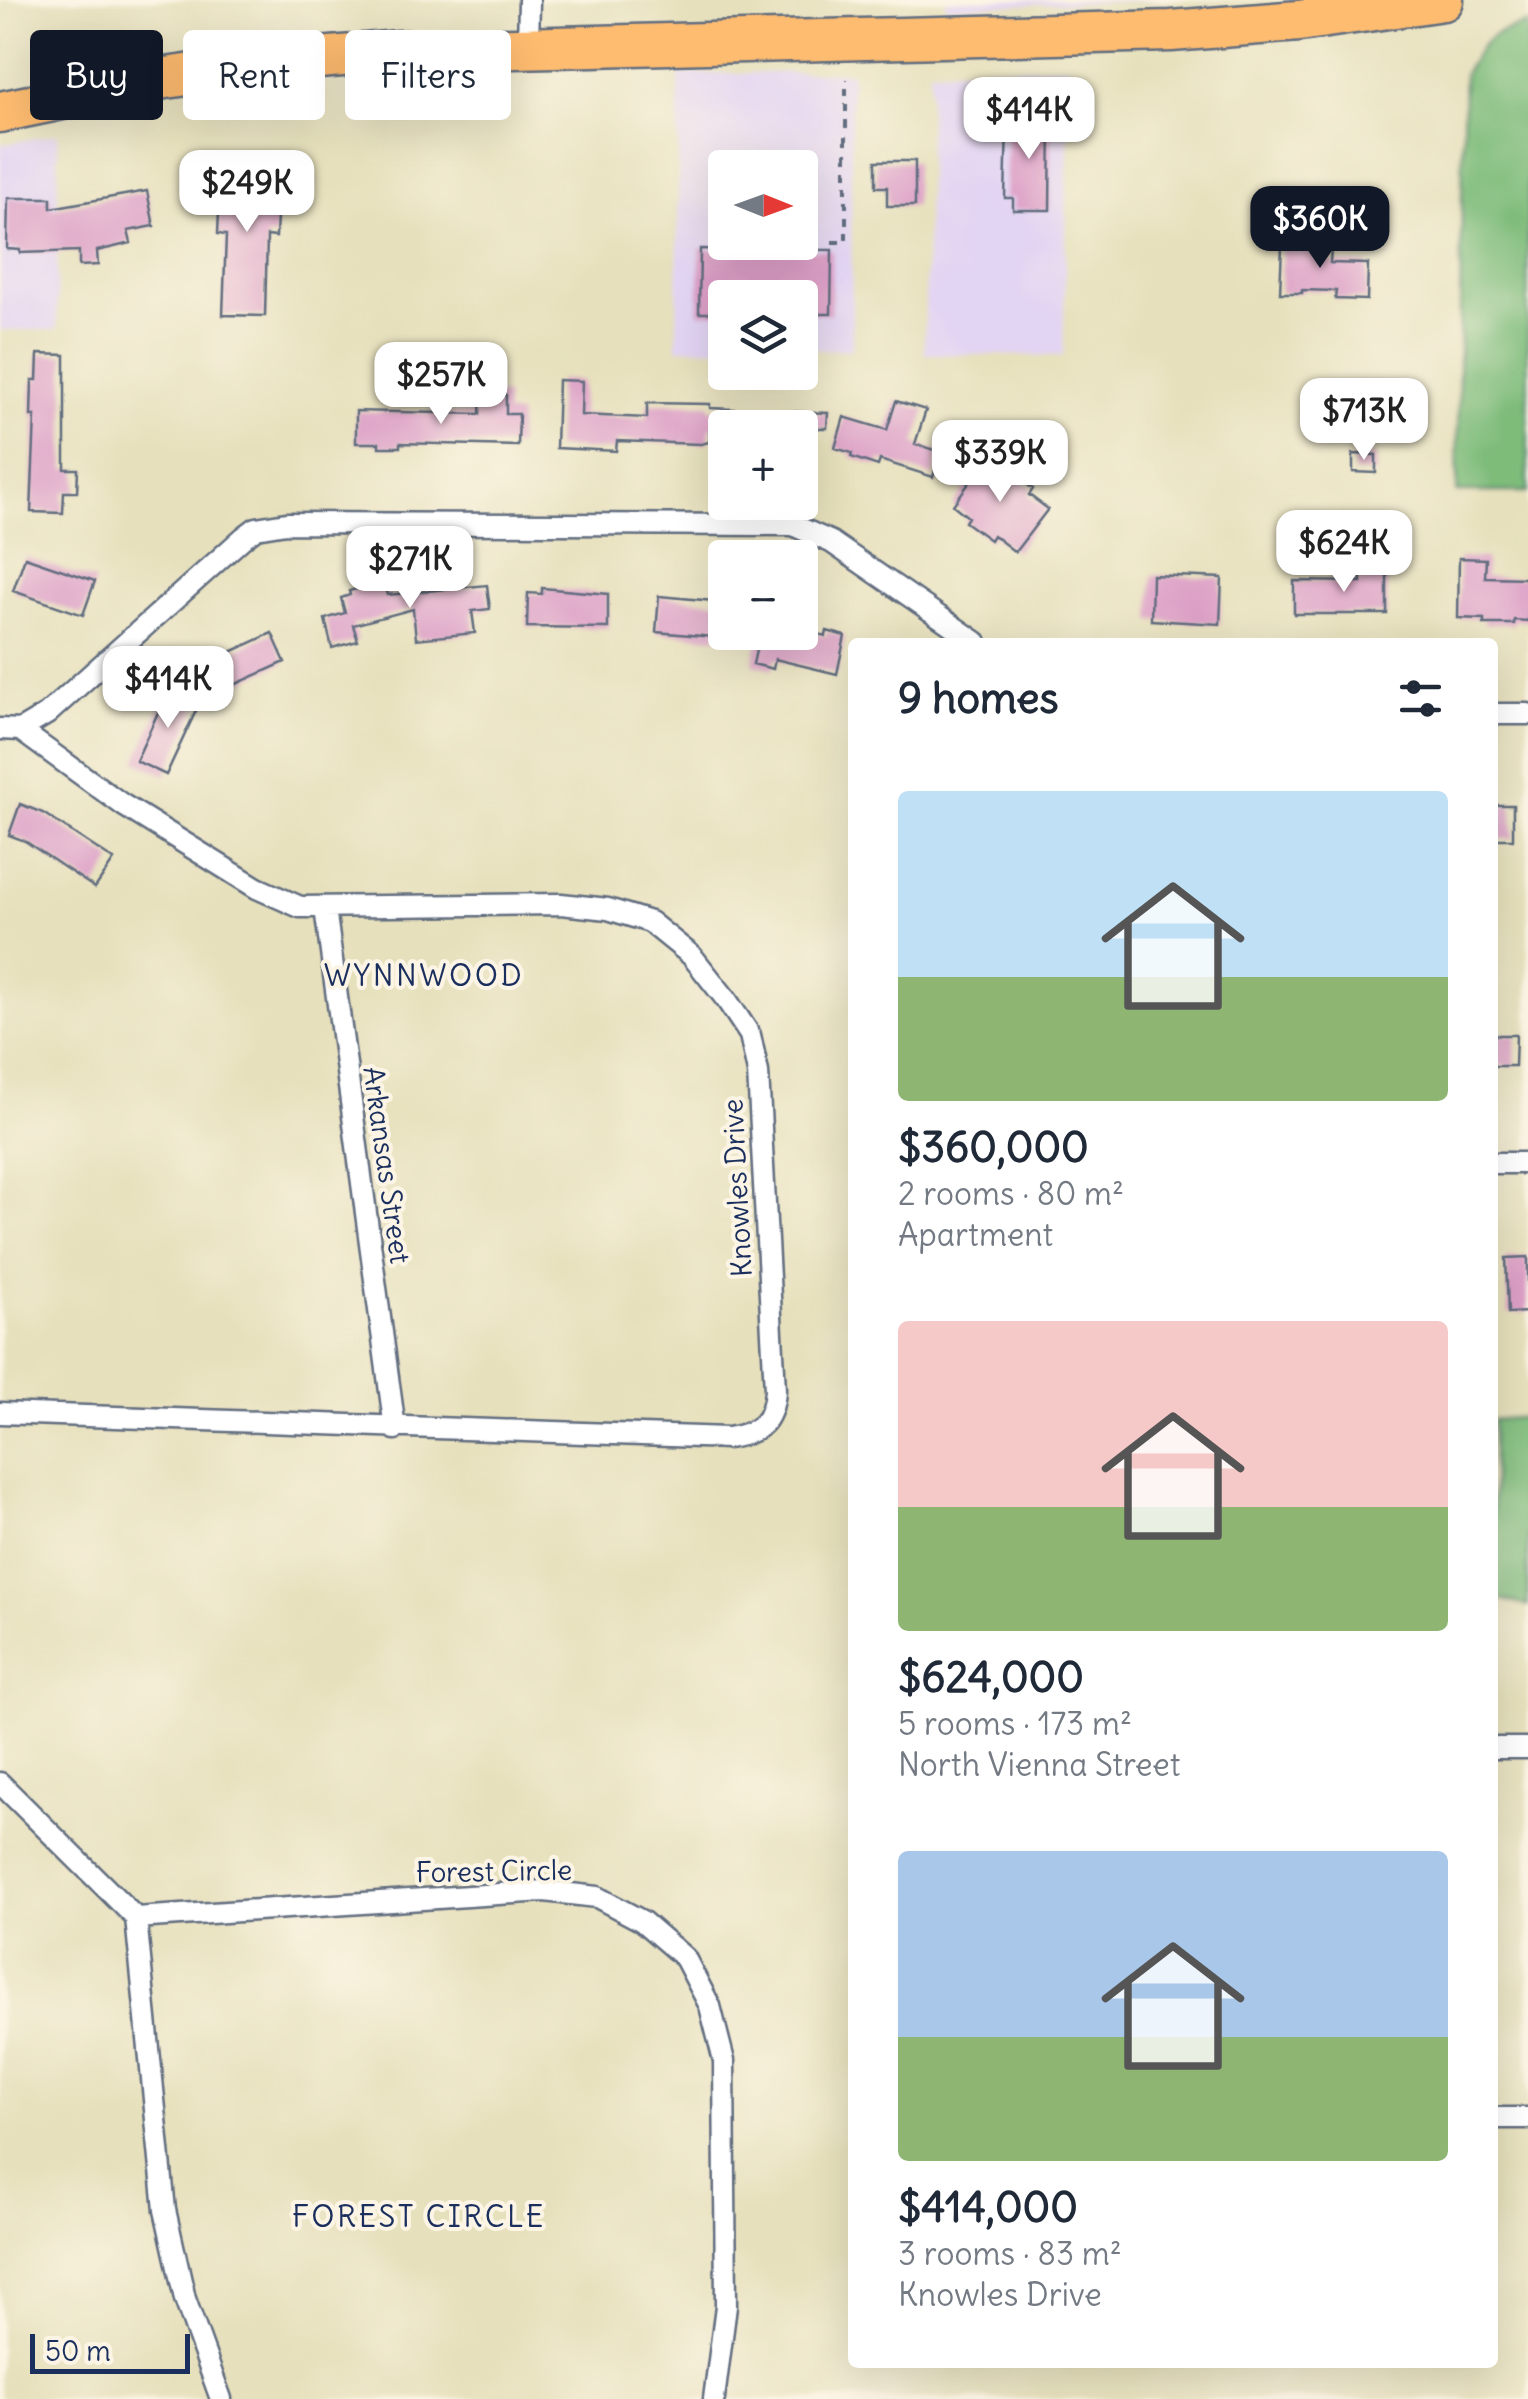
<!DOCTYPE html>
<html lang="en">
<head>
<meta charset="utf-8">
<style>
  body { margin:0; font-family:Delius,sans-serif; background:#f2f2f3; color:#1f2937; height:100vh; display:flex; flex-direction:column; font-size:38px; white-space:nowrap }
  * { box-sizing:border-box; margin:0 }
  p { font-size:32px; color:#747a83 }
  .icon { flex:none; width:55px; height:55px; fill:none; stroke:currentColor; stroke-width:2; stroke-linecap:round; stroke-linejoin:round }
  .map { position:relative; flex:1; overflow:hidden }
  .details { position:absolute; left:848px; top:638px; width:650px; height:1730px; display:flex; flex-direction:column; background:#fff; border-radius:10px; box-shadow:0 10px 40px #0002 }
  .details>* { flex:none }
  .hud { position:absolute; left:30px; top:30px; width:668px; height:90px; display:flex; gap:20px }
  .needle { width:65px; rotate:91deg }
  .fabs { position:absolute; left:708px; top:150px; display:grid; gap:20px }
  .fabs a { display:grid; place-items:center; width:110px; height:110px; border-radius:10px; background:#fff; box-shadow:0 10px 40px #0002; font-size:50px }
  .scale { position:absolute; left:30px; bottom:25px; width:160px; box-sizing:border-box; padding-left:10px; border:5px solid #1b2f5e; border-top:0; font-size:28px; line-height:35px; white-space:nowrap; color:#1b2f5e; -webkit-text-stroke:8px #fcf5e5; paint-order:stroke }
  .price { position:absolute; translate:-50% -85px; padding:0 22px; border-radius:20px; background:#fff; color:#222; font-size:32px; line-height:65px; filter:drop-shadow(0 2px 5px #0008) }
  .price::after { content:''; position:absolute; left:50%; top:60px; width:30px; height:22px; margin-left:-15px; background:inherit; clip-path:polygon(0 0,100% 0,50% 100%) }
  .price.on { background:#111827; color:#fff }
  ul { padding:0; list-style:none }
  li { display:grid; align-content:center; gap:20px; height:530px; padding:0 50px }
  li span { display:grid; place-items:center; height:310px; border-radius:10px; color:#555 }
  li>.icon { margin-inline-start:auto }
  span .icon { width:180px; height:180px; fill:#fffc; stroke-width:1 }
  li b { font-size:42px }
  h2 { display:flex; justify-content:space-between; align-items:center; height:120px; padding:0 50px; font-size:42px }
  .tag { padding:0 35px; border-radius:10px; background:#fff; box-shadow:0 10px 40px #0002; font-size:35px; line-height:90px }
  .tag.on { background:#111827; color:#fff }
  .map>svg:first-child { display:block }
  .built { fill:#e2d4f3; fill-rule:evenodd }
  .forest { fill:#7ebc7a; stroke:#4c766c; stroke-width:2.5 }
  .building { fill:#dc9ec6 }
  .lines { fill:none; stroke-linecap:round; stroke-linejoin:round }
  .street-casing { stroke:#626d7f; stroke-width:25 }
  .highway-casing { stroke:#626d7f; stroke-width:45 }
  .path { stroke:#626d7f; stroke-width:4; stroke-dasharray:8 8; stroke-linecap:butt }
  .street { stroke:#fff; stroke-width:20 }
  .highway { stroke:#febc70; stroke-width:40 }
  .labels { text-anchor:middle; stroke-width:8; stroke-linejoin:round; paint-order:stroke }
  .street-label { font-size:28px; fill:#1b2f5e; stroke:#fcf5e5 }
  .neighbourhood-label { font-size:30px; letter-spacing:2.5px; fill:#1b2f5e; stroke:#fcf5e5 }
</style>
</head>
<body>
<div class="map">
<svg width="1528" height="2399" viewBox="0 0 1528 2399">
  <rect width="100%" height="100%" fill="#fcf5e5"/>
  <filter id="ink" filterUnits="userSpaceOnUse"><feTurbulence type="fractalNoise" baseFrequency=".01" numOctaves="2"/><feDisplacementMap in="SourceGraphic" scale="20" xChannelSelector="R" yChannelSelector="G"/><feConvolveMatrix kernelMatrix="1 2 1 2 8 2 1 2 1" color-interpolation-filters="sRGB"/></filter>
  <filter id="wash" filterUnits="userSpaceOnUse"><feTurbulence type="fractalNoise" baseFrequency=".0048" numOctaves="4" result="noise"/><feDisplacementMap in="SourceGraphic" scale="40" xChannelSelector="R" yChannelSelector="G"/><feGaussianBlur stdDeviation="2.25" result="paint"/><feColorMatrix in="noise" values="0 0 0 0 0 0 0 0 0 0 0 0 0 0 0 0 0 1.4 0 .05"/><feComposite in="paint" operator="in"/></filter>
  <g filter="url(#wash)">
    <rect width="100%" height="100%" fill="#e6e0bc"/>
    <path class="built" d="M946,0H1179L946,7Z
      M1070,66L1063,356L924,354L930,70Z
      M851,72L852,350L800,349V298H725V348H677L679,74ZM725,168H800V242H725Z
      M58,134L57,330H0V145Z"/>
    <path class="forest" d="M1528,24V492H1457L1464,74C1485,39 1487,34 1528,24Z
      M1528,1417V1606L1492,1597L1493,1420Z"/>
    <g id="blocks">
      <path class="building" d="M1014,113H1051L1050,210H1013V198H1005L1007,125H1013Z
        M876,161H915V206H887V187H876Z
        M221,165L279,168L276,237L267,236L265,316L223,315L226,235L218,234Z
        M147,191L154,226L128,231L131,243L97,251L98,265L79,266V251L20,253V250L7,249L8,198H51V208Z
        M1289,238L1321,239V248H1331L1330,263L1368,264L1367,300L1335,299L1336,291L1302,290V293H1280L1282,246L1289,247Z
        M700,249L832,250L831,314H800V298H725V313H699Z
        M38,354L65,355V469H78L77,492H64L63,513L31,512L35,416H31L32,380H37Z
        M558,380L582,381L581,415L647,418V403L710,404V408L828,413L827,428H710L709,442L701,444L617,441L616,451L556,448Z
        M481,395H506V414H519L518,446L400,443V447H379V443H356V411L480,414Z
        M896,401L926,410L915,444L941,452L933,477L880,460L878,466L851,457L852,453L835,448L844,417L887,430Z
        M1353,454L1376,455V473L1353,472Z
        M989,456L1033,489L1029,495L1048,509L1015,552L993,535L990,540L965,522L968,517L953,505Z
        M25,557L95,581L83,615L13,591Z
        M1459,558L1486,559L1485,577L1528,578V621L1514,620V624H1484V619L1458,618Z
        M1361,565L1387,566V614H1294V581L1361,582Z
        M1152,575L1222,578L1220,624L1151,620Z
        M384,581L388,595L487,585L490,609L472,611L475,633L416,639L413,609L353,625L358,641L332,648L325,619L345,613L341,598L350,595L349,591Z
        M542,588L608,594V628L527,627L528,593L542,594Z
        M659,596L725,602V638L656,632Z
        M827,631L845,636L837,674L775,659L773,669L753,664L760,632H809L826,636Z
        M272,633L285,662L234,685L222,656Z
        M169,688L200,702L166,775L136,761Z
        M20,804L43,813L114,860L95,888L25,841L9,835Z
        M1492,805H1513V839H1492Z
        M1492,1035H1516L1515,1066H1492Z
        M1528,1257V1312L1508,1313L1506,1258Z"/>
    </g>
  </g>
  <g filter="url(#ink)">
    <use href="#blocks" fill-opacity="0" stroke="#626d7f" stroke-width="2.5"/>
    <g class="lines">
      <defs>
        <path id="street" d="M528,46L529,0
          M1492,714H1528
          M0,729L20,730L123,805L257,888L300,907L561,904L608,909L650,922L692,956L726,999L750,1035L758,1072L775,1390C773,1423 759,1433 728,1438L0,1413
          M20,730L47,714L244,537L256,528L286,523L793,525L831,542L976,642
          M325,908L395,1429
          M1492,1163H1528
          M1492,1748H1528
          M0,1783L136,1918
          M1492,2118H1528
          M221,2399L185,2299L165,2210L136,1918L544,1891L597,1897L642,1921L685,1958L710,2006L724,2061L726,2306L714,2399"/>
        <path id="highway" d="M0,112L159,79L285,61L399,51L1171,31L1299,21L1443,0"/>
      </defs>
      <use href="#street" class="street-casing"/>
      <use href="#highway" class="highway-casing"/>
      <path class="path" d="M832,242H846V79"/>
      <use href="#street" class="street"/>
      <use href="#highway" class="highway"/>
    </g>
  </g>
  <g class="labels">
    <g class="street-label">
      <text transform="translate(387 1165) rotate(82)" y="10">Arkansas Street</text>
      <text transform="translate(737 1188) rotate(-93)" y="10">Knowles Drive</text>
      <text transform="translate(494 1871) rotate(-1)" y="10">Forest Circle</text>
    </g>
    <g class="neighbourhood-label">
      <text x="424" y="986">WYNNWOOD</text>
      <text x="419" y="2227">FOREST CIRCLE</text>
    </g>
  </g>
</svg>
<div class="fabs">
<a><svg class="needle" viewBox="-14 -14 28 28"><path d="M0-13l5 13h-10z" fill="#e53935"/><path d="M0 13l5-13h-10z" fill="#747a83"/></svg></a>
<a><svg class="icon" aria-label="layers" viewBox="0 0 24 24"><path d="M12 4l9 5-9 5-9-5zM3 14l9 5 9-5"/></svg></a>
<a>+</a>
<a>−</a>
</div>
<div class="scale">50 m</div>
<b class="price" style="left:1029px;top:162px">$414K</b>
<b class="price" style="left:247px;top:235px">$249K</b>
<b class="price on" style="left:1320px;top:271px">$360K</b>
<b class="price" style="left:441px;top:427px">$257K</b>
<b class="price" style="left:1364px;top:463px">$713K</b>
<b class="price" style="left:1000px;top:505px">$339K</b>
<b class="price" style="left:1344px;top:595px">$624K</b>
<b class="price" style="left:410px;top:611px">$271K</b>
<b class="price" style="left:168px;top:731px">$414K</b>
<div class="hud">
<a class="tag on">Buy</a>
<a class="tag">Rent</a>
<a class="tag">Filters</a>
</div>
<section class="details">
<h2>9 homes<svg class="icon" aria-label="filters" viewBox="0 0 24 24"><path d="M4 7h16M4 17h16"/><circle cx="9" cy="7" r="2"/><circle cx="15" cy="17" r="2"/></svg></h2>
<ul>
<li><span style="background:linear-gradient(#bfe0f5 60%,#8fb573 0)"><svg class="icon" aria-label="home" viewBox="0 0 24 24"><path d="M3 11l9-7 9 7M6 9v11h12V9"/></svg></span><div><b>$360,000</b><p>2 rooms · 80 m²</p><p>Apartment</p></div></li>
<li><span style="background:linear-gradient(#f6c9c9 60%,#8fb573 0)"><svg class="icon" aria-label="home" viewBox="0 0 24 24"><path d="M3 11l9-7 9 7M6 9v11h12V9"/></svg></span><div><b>$624,000</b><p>5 rooms · 173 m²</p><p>North Vienna Street</p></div></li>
<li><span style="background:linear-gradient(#a9c7e8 60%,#8fb573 0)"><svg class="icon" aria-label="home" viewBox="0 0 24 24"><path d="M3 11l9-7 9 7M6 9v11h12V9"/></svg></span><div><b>$414,000</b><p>3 rooms · 83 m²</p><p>Knowles Drive</p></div></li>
</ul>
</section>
</div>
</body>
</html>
